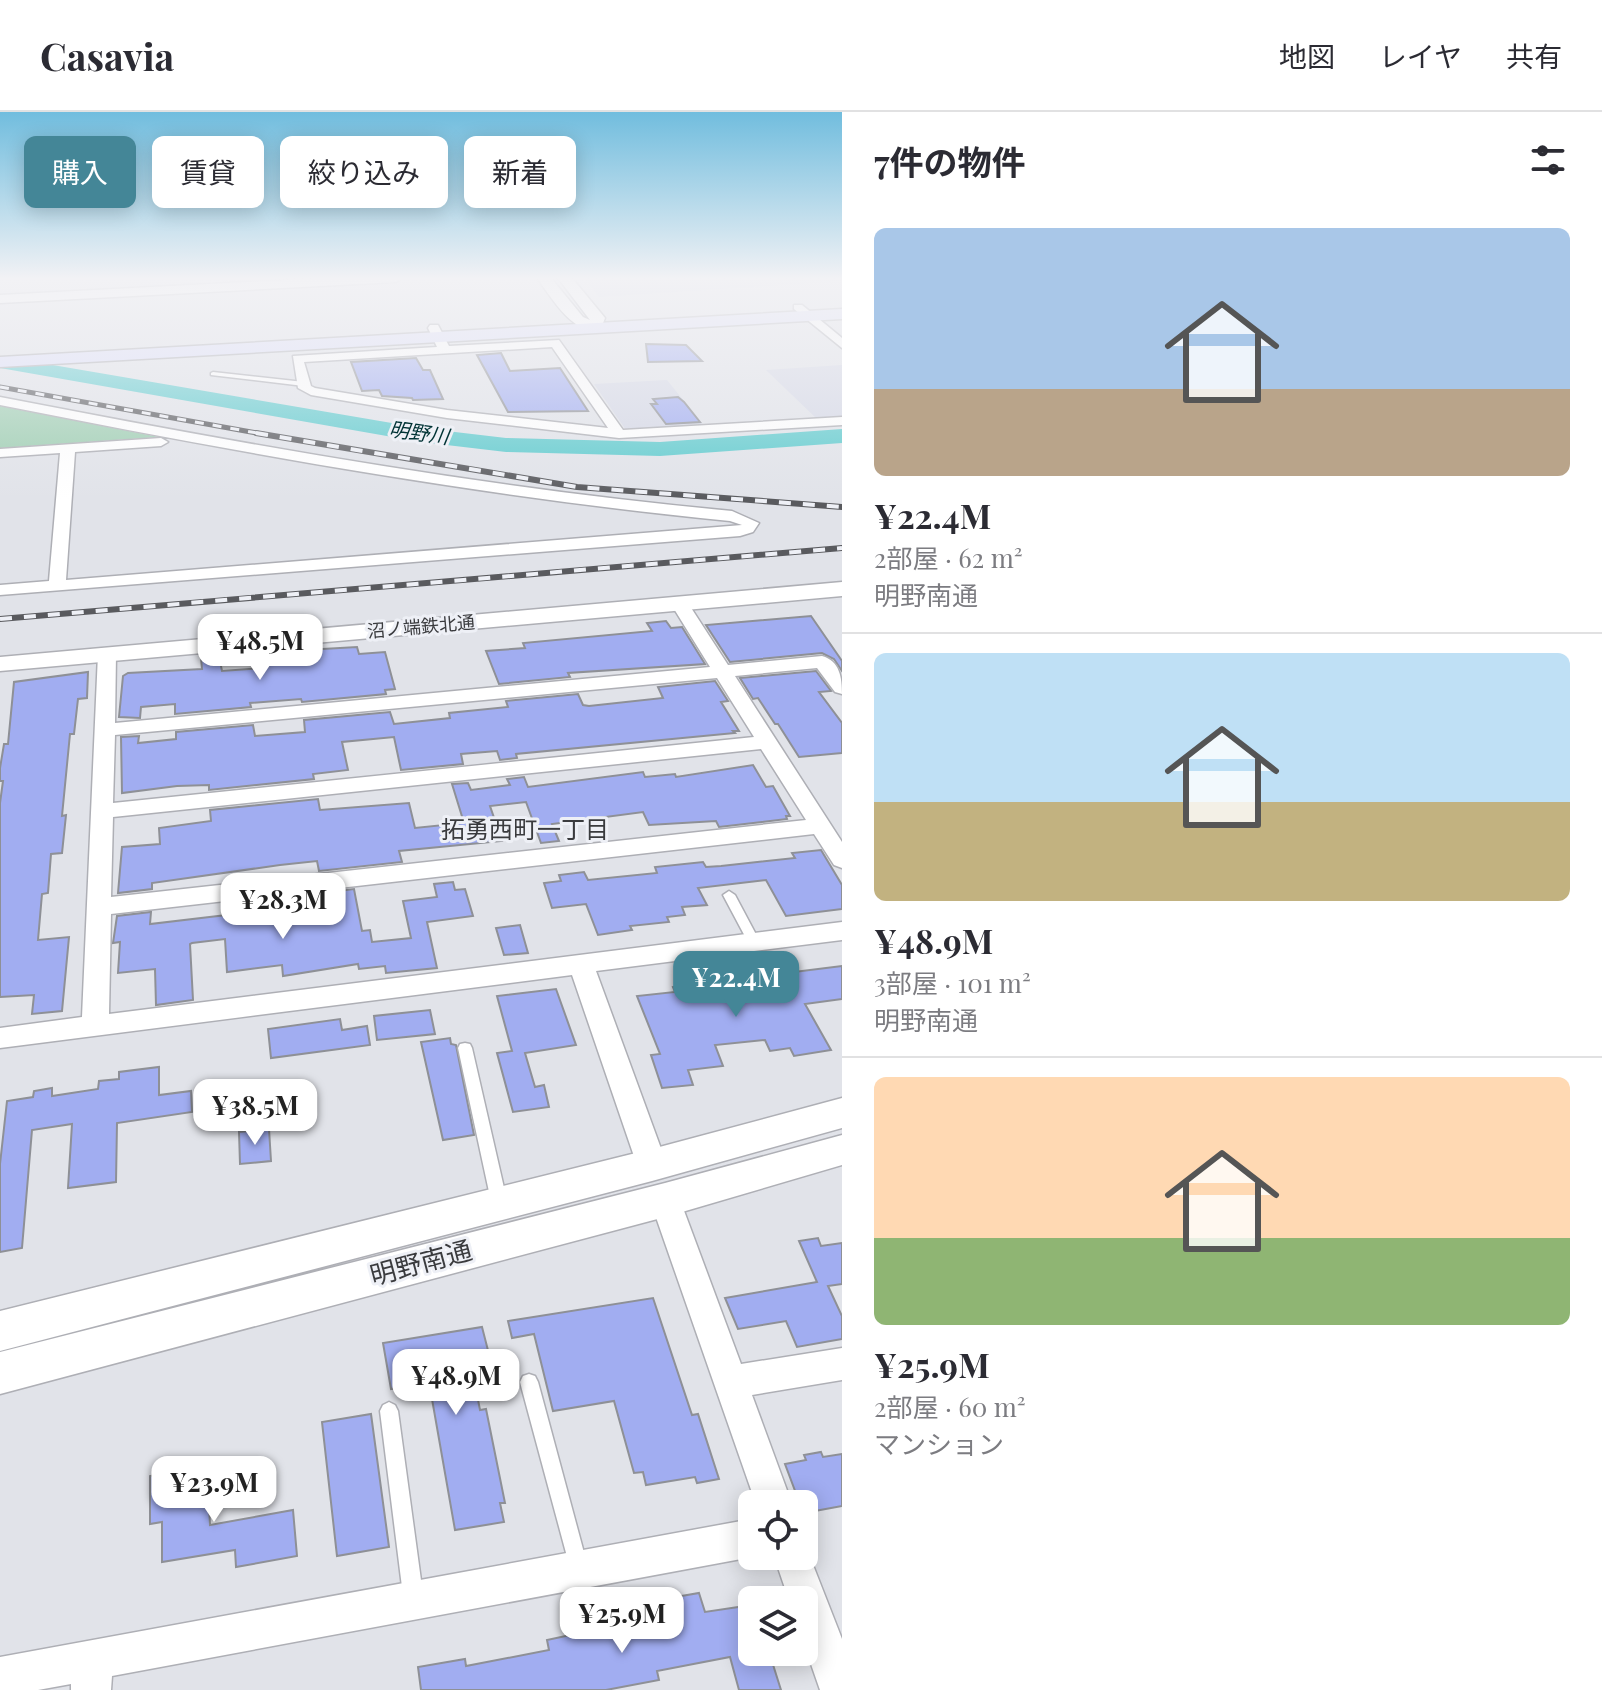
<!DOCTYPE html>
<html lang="ja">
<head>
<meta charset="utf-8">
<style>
  body { margin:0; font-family:"Playfair Display","Noto Sans JP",serif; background:#f7f7f7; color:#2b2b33; height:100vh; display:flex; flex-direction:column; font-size:30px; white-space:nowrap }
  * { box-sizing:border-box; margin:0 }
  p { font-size:26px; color:#7c7c81 }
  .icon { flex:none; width:44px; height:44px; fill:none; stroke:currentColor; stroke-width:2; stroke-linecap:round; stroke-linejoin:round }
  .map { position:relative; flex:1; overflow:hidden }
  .side { display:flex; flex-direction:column; background:#fff; width:760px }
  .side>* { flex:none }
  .top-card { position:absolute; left:24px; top:24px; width:698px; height:72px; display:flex; gap:16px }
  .controls { position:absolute; left:738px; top:1378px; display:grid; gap:16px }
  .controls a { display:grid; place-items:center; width:80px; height:80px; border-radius:12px; background:#fff; box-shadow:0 4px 20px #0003; font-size:40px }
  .price { position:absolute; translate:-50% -68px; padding:0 18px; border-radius:16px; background:#fff; color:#222; font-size:26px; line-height:52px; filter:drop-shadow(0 2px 4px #0008) }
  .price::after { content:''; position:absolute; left:50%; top:48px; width:24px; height:18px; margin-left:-12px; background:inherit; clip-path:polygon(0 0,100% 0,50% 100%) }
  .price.current { background:#448697; color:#fff }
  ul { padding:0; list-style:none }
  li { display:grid; align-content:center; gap:16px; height:424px; padding:0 32px }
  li+li { border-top:2px solid #e1e1e2 }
  li span { display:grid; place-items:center; height:248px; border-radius:12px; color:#555 }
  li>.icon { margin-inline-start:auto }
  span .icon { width:144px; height:144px; fill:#fffc; stroke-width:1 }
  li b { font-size:34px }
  h2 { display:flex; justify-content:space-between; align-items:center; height:96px; padding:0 32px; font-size:34px }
  .tag { padding:0 28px; border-radius:12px; background:#fff; box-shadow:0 4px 20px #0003; font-size:28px; line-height:72px }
  .tag.current { background:#448697; color:#fff }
  header { display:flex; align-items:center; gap:48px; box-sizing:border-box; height:112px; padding:0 40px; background:#fff; border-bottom:2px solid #e1e1e2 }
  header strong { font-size:38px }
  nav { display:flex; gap:44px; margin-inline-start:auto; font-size:28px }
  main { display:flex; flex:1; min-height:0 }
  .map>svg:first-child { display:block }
  .built { fill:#d5d8e6 }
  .green { fill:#9eceb2 }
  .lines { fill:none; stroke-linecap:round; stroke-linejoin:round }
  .river { fill:#60cbce; fill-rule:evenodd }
  .building { fill:#a1adf1; stroke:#8e9096; stroke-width:2 }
  .service-casing { stroke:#aeafb5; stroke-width:3 }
  .minor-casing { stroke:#aeafb5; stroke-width:3 }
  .tertiary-casing { stroke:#aeafb5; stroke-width:3 }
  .secondary-casing { stroke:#aeafb5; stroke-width:3 }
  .service { fill:#fff; fill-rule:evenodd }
  .minor { fill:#fff; fill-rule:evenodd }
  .tertiary { fill:#fff; fill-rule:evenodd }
  .secondary { fill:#dddffa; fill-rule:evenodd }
  .rail-far1-casing { stroke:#595a5e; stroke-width:5 }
  .rail-casing { stroke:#595a5e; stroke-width:6 }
  .rail-far1 { stroke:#eef0f6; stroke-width:3; stroke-dasharray:9; stroke-linecap:butt }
  .rail { stroke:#eef0f6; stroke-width:4; stroke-dasharray:12; stroke-linecap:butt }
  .labels { text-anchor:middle; stroke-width:6; stroke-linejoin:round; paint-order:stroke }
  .far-street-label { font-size:18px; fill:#3a3b3e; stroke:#eef0f6 }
  .far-water-label { font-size:20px; font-style:italic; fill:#003335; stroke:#eef0f6 }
  .neighbourhood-label { font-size:24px; fill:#3a3b3e; stroke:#eef0f6 }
  .near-street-label { font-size:26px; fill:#3a3b3e; stroke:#eef0f6 }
</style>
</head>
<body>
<header>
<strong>Casavia</strong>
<nav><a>地図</a><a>レイヤ</a><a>共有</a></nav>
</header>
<main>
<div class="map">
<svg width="842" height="1578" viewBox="0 0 842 1578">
  <rect width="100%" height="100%" fill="#e1e3e9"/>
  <path class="built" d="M585,166H842V169L599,185Z
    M842,253V304L816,306L766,258Z
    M667,268L705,315L626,318L594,272Z"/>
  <path class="green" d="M0,294L159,325L0,336Z"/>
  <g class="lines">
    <path class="river" d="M0,244L421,316L506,326L660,330L842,317V331L660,344L506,340L421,330L0,256Z"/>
  </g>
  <path class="building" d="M646,232L686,233L702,249L648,250Z
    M501,241L510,259L560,256L588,299L508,300L477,243Z
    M416,246L423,258H430L443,287L413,288L412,286L382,284L379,278L362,279L351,250Z
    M678,285L684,290L700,310L666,312L651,292H657L653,287Z
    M811,504L842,549V559L834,547L822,541L730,550L706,513Z
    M666,509L671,516L682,515L705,552L568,561L570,565L499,572L486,539L525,536L523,531L652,519L647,511Z
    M357,535L359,542L385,540L395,577L385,578L386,582L302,590L301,587L250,591L251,595L175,602V592L141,595L140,606L119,605L123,564L128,561L202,557L201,546L219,544L222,559L262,556V553L290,550L288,539Z
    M816,559L831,579L819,580L842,611V641L799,645L778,612H775L758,586L753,587L740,566Z
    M88,560L87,586L78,587L74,622H70L62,704L66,703L62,741L51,742L48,781L42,782L38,828L69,825L62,899L32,902L34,883L0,885V691L3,669H0V656L4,632H8L14,570Z
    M715,569L728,589L721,590L739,619H733L735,621L516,642L517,646L500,648L497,639L461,642L463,652L401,658L394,625L342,630L348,658L313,662L314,667L209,678V673L177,674L122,681L121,625L139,624L138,631L176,627V620L253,613L255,624L305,620L304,608L390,600L394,612L450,606L449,601L508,595L506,589L578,582L583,593L589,594L663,586L658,575Z
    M753,653L766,675L773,674L790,704H786L787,707L719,715L716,709L649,713L643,700L552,712L559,729L541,731L526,690L490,694L502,729L399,739L402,750L319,759L317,749L280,753L152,771V777L118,781L122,735L160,732L159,716L211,709L210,698L318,687L320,698L409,691L415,716L464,711L452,672L468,671L471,678L510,673L507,667L524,665L528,675L643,660L645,665L675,662L676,665Z
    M821,738L842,773V797L786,804L766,768L698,776L707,793L682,795L685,803L667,805L669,810L630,814L632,818L598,823L586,792L552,796L544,771L561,769L559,763L584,760L588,768L657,761L655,755L703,750L706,755L721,754L795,746L792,741Z
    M453,770L455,778L465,777L473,804L427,810L437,856L386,861L385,854L359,857L358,852L283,864L282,853L227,860L225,827L192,831L190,832L193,888L156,893L155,857L118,861L120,830L113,831L117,804L151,800L150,812L269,798L270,809L313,804L311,793L323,791L322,781L354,777L362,819L370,818L372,830L411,826L403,789L437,785L434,772Z
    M520,813L528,841L504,843L496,816Z
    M842,854V887L805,892L831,938L794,944L790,936L770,939L765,928L715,933L723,954L688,958L693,973L662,976L651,943L660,942L637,884L675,880L673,875Z
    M556,877L576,933L525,941L535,975L544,973L549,995L513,1000L497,941L512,939L497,884Z
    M430,898L435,922L377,928L374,904Z
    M340,907L342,918L367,914L370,933L271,946L268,917Z
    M450,926L451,932L456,933L474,1023L443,1028L421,930Z
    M159,955V983L191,979L192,1000L117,1011L116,1070L68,1076L72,1012L32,1018L22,1136L0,1140V1052L7,989L33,985L34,979L52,976V984L98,977L99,969L119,967V960Z
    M269,1017L271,1049L240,1052L239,1020Z
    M818,1126L821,1134L842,1131V1172L828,1174L842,1204V1227L797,1235L786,1209L738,1217L725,1186L817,1170L799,1129Z
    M653,1186L692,1303L698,1302L719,1367L697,1371L695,1365L646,1373L643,1360L634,1361L614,1289L553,1299L534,1222L512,1226L508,1209Z
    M482,1215L493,1258L473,1262L480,1298L486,1297L505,1391H500L504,1410L455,1418L429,1270L391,1277L383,1231Z
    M371,1302L389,1435L337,1444L322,1310Z
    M821,1340L823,1345L842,1342V1394L804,1401V1392H800L785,1352L806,1348L804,1343Z
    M207,1354L210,1413L293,1398L297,1444L236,1455L235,1438L162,1450V1410L150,1412V1364Z
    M699,1481L705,1500L752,1493V1540H769L781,1578H739L730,1545L657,1559L659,1568L606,1578H421L418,1555L465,1547L466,1554L549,1538L547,1528L668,1502L664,1487Z"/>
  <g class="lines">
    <defs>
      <path id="service" d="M213,260L304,270L307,272L304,274L211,263V261Z
        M729,779L735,783L760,830L758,833H750L748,830L723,783Z
        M465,931L470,932L472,936L507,1089L504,1094L499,1096L494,1094L491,1089L458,936L460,932Z
        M529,1262L535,1264L538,1270L587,1452L585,1459L578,1461L571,1459L569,1452L520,1270L523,1264Z
        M389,1290L395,1293L398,1299L423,1483L420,1490L413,1493L406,1490L403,1483L380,1299L383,1293Z"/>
      <path id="minor" d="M794,193H802L842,226V236L794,197Z
        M430,213H438L449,234L559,228L623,318L842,305V313L619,326L447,306L311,283L298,276L293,244L437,235L428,216ZM552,235L608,316L447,298L315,276L311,274L304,250Z
        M0,285C243,332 485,376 732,399L759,411L753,420L740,424L0,483V473L49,469L60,341L0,345V337L161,326L168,330L161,334L75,340L66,468L742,413L730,409C484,385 242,341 0,293Z
        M680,487L686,488L728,553L822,544C840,549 842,566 842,582L835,580L817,556L735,564L842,730V756L834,753L814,722L111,802L109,902L842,810V828L596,859L667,1053L662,1062L652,1066L642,1062L637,1053L572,863L0,936V916L82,905L98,542L100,538H114L116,542L115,611L710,555L671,492ZM717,566L754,625L113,691L115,623ZM761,637L806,708L111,785L113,705Z
        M665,1075L676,1079L680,1088L741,1252L842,1236V1268L752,1283L792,1392H756L650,1088L654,1079Z
        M752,1407V1445L112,1564L111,1578H71V1572L38,1578H0V1545Z
        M804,1430L842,1527V1578H820L804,1532V1488H789L774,1444H804Z"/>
      <path id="tertiary" d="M324,166H403L396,170L0,191V183Z
        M537,166H551L583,205L590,208L558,166H572L605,206L600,219C573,223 551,185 537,166Z
        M842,470V484L0,559V545Z
        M842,986V1016L652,1069L0,1239V1199L652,1037Z
        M842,1023V1053L665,1105L0,1282V1240L665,1071Z"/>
      <path id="secondary" d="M842,197V207L0,255V245Z"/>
    </defs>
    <use href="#service" class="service-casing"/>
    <use href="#minor" class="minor-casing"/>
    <use href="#tertiary" class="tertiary-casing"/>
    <use href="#secondary" class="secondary-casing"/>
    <use href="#service" class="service"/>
    <use href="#minor" class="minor"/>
    <use href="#tertiary" class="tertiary"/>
    <use href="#secondary" class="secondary"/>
    <defs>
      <path id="rail-far1" d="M0,275L268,323"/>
      <path id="rail" d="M256,321L577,375L842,395
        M0,507L842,436"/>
    </defs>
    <use href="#rail-far1" class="rail-far1-casing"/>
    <use href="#rail" class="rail-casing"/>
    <use href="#rail-far1" class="rail-far1"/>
    <use href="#rail" class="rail"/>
  </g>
  <linearGradient id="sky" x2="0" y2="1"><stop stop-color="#71bdde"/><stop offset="0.43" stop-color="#f2f2f5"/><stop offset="1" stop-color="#f2f2f5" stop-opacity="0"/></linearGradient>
  <rect width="842" height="387" fill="url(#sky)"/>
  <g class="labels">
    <g class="far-street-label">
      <text transform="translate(421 515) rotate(-5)" y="6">沼ノ端鉄北通</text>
    </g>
    <g class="far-water-label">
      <text transform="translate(419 321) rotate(8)" y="7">明野川</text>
    </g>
    <g class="neighbourhood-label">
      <text x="525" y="726">拓勇西町一丁目</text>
    </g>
    <g class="near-street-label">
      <text transform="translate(421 1151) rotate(-15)" y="9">明野南通</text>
    </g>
  </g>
</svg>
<div class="controls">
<a><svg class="icon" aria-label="locate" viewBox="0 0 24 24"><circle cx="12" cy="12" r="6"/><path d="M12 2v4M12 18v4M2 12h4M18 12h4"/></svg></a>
<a><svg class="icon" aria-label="layers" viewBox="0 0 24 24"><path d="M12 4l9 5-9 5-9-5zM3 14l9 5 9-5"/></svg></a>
</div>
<b class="price" style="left:260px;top:570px">¥48.5M</b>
<b class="price" style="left:283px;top:829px">¥28.3M</b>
<b class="price current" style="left:736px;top:907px">¥22.4M</b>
<b class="price" style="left:255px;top:1035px">¥38.5M</b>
<b class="price" style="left:456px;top:1305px">¥48.9M</b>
<b class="price" style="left:214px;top:1412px">¥23.9M</b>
<b class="price" style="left:622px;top:1543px">¥25.9M</b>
<div class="top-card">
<a class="tag current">購入</a>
<a class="tag">賃貸</a>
<a class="tag">絞り込み</a>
<a class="tag">新着</a>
</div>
</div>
<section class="side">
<h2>7件の物件<svg class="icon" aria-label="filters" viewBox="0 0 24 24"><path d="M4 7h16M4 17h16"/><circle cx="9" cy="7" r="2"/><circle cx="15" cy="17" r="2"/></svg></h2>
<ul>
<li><span style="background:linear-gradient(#a9c7e8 65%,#b9a48a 0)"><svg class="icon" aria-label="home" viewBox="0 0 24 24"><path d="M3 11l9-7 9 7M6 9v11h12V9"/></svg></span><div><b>¥22.4M</b><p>2部屋 · 62 m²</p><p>明野南通</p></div></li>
<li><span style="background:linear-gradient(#bfe0f5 60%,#c2b280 0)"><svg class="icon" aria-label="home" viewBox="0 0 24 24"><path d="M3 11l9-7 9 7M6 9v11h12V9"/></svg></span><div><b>¥48.9M</b><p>3部屋 · 101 m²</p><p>明野南通</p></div></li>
<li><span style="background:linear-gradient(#ffd9b3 65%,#8fb573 0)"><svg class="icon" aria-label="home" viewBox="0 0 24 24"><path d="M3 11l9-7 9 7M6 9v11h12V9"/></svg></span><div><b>¥25.9M</b><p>2部屋 · 60 m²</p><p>マンション</p></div></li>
</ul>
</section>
</main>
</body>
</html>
